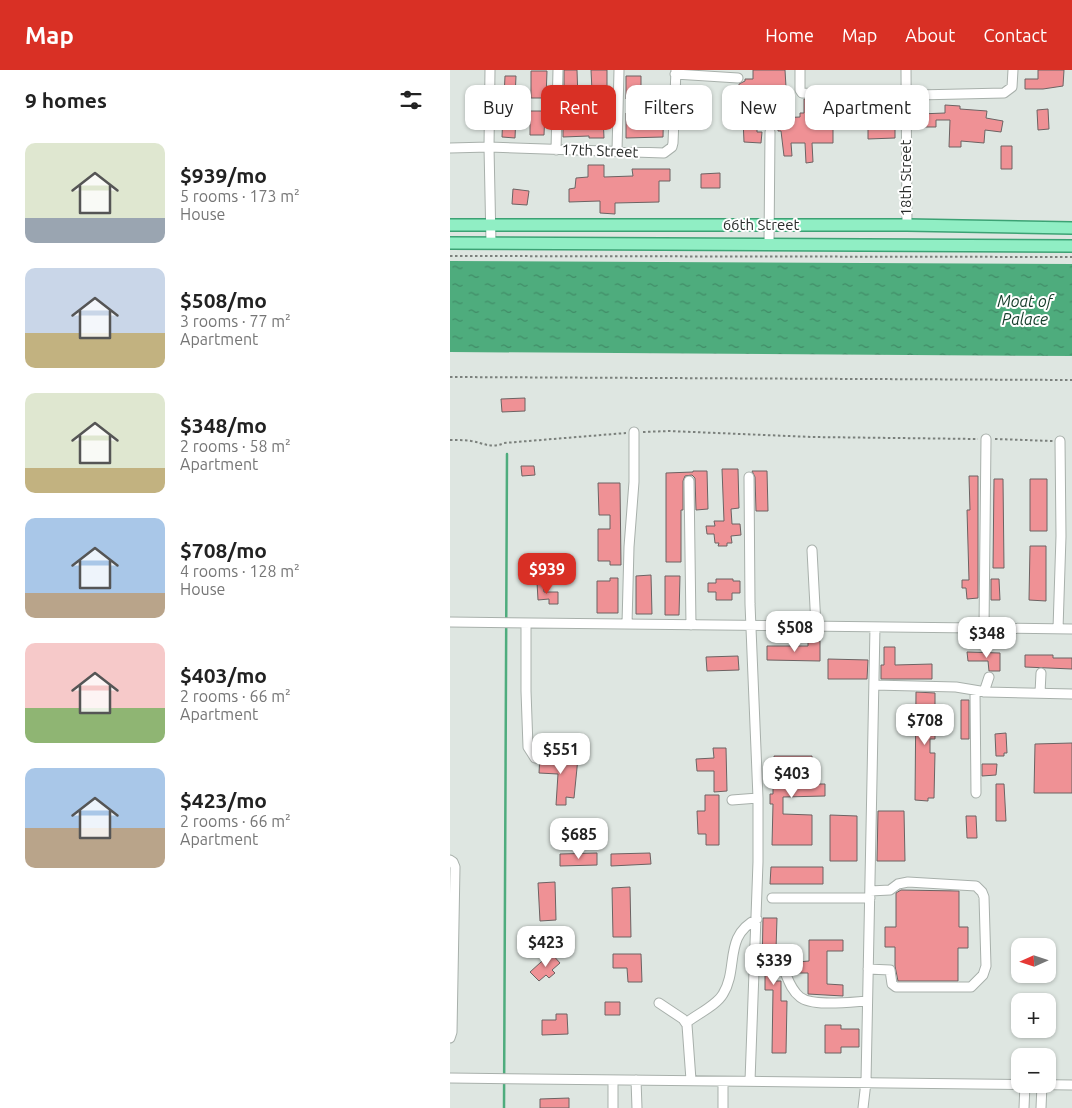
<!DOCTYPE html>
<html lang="en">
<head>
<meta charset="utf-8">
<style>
  body { margin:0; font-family:Ubuntu,sans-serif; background:#f2f2f2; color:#222; height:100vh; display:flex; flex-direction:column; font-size:19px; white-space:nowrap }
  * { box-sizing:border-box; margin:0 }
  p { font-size:16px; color:#767676 }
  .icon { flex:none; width:28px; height:28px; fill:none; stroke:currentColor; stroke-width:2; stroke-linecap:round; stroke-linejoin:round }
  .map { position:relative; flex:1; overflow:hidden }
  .sheet { display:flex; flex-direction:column; background:#fff; width:450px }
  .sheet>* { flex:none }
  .banner { position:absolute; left:15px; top:15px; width:475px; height:45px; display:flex; gap:10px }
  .needle { width:32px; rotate:267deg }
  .fabs { position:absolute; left:561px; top:868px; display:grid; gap:10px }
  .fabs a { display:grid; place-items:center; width:45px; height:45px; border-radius:10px; background:#fff; box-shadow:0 1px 4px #0004; font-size:25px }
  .price { position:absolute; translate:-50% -42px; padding:0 11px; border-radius:10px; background:#fff; color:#222; font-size:16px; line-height:32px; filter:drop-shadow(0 1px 2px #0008) }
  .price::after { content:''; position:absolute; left:50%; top:30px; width:15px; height:11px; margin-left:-8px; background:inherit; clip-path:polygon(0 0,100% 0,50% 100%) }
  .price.current { background:#d93025; color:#fff }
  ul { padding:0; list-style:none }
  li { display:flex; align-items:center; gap:15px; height:125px; padding:0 25px }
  li span { display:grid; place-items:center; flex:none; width:140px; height:100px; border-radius:10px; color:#555 }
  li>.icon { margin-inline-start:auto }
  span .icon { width:60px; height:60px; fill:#fffc; stroke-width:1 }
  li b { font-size:21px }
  h2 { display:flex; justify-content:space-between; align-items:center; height:60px; padding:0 25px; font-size:21px }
  .chip { padding:0 18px; border-radius:10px; background:#fff; box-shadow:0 1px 4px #0004; font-size:18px; line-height:45px }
  .chip.current { background:#d93025; color:#fff }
  header { display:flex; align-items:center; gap:30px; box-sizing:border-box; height:70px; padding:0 25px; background:#d93025; color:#fff }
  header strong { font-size:24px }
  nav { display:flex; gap:28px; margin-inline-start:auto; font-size:18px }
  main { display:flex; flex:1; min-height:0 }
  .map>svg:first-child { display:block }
  .water { fill:url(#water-ripples) }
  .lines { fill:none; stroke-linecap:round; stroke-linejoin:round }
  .stream { stroke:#4eac7d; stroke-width:2.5 }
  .building { fill:#ef9195; stroke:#6c6363 }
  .minor-casing { stroke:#a8b0ab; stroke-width:11 }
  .major-casing { stroke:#3ca274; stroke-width:14 }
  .path { stroke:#7b807c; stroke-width:2; stroke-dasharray:2.5 2.5; stroke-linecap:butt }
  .minor { stroke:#fff; stroke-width:9 }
  .major { stroke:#90eec4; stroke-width:11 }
  .labels { text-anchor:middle; stroke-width:4; stroke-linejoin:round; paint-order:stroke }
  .street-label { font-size:15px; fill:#292c2a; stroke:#fff }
  .water-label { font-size:16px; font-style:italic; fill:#153d2a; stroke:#fff }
</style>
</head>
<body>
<header>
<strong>Map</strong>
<nav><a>Home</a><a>Map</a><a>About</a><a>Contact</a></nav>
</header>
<main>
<section class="sheet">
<h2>9 homes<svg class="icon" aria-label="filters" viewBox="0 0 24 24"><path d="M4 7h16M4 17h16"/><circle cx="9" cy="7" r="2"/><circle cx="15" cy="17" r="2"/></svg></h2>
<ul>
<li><span style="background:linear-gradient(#dfe7d0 75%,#9aa5b1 0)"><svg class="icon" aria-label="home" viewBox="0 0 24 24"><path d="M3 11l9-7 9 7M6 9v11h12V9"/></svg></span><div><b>$939/mo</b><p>5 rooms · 173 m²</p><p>House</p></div></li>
<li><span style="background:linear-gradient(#c9d6e8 65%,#c2b280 0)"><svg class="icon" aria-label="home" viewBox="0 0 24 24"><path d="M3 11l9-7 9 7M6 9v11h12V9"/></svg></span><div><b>$508/mo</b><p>3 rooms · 77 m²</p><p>Apartment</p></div></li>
<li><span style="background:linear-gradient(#dfe7d0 75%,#c2b280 0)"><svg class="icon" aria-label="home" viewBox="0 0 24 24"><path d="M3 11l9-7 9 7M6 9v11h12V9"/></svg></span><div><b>$348/mo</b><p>2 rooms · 58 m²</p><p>Apartment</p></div></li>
<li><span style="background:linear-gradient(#a9c7e8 75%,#b9a48a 0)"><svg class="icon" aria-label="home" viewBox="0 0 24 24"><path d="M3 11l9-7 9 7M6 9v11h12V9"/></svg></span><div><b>$708/mo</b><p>4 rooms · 128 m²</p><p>House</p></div></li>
<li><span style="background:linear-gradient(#f6c9c9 65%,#8fb573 0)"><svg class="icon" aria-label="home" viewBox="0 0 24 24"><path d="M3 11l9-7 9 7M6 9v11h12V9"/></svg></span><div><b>$403/mo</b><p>2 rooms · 66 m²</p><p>Apartment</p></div></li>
<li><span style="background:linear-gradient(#a9c7e8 60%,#b9a48a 0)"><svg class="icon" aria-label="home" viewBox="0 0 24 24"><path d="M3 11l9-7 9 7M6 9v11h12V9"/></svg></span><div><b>$423/mo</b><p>2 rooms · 66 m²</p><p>Apartment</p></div></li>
</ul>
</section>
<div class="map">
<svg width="622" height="1038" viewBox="0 0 622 1038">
  <defs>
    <pattern id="water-ripples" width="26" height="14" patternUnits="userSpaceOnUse" patternTransform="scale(1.25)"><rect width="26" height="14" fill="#4eac7d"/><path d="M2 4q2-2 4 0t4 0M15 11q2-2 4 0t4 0" fill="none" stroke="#418c67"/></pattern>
  </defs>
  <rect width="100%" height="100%" fill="#dee6e1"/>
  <path class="water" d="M0,191L622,194V286L0,282Z"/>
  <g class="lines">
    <path class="stream" d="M54,1038L57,384"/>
  </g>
  <path class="building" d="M114,0H127L128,29L114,28Z
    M141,0H157V23H152L154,68H139V66L113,67V41L143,42Z
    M303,0H335L336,17L322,18L323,35L295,37L294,19H289V14L295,11V9H303Z
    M588,0H614L613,16L593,19H575V9H588Z
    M81,1H97L96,28H81Z
    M55,6H66L65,28L54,27Z
    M176,6H191V21H214L213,67L176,68V43H199V28L176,29Z
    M354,29L365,30V40L387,41L388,31L401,32V36H411L410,52H400V56L383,55V73H362L363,92L356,93L355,73H341L342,86H334L331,61H328V48L350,47V43H354Z
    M495,35L510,36V39L537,41L536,48L553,51L551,62L535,60L534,73L511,71V77H499L500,50H486V57H470L469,44L495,43Z
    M598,39L599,59L588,60L587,40Z
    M80,41H95L94,65H80Z
    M53,43L66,44L65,68L52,67Z
    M307,48V62H312L311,73L294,72L293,49Z
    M445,57V68L418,69V59Z
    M551,76H562V99H551Z
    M138,95H154V107L183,106L182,99H220V111H209V132L165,133V144L150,143V131L119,132V119L125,118L126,108L138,107Z
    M270,103V118H251V104Z
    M63,119L79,121L77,135L62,134Z
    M75,328V341L52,342L51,329Z
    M71,396H84L85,405L72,406Z
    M272,399H288L289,438L281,439L282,454H290L291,465L281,466L282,473H277V476H268L269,473H265L264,464H257L256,456H265L264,451H274Z
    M243,401H257L258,439L246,440L245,408L242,405L235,406L233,411V440H231V492H216V403L243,402Z
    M302,401H317L318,441H306L305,407Z
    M519,406H528V528L517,529L516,518H512V510H519L517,440H520Z
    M544,409H553L554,498H543Z
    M580,409H597V461H580Z
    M148,413H170L171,495H160V491H148V459H160V445H149Z
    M580,476H596V531L579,530Z
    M201,505L202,544H186V506Z
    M215,506H230L229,545H215Z
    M160,508H168V543H147V511H160Z
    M266,509H283V511H290V523H282V530H266V522H258V513H266Z
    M541,509H549L550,530H541Z
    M87,512H93L94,522H108V534H99V529L88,530Z
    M358,571H370V591L317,590V576H358Z
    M434,577H445V595L482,594V609H431V595H434Z
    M517,582L550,583V601H539L538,591H518Z
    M575,585H603V588H622V599L575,597Z
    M288,586L289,600L257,601L256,587Z
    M378,589L418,590L417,609H378Z
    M466,622L485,623V669H480V683H485L484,728H478V731L465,730Z
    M511,630H519V669H511Z
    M556,663L557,683H554V686H546L545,664Z
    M622,673V723H584L585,674Z
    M263,678H276L277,721L264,722V701H247L246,689L264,688Z
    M90,685L128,688L124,728L116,727V735H106L108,704L89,703Z
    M324,686H362L363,714H375V726L333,727V744L362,745V775H322L323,734H320V724H323V704H319V693H324Z
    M532,694H547L546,705L532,706Z
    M546,714H554L556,751H546Z
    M255,725H269V775H256V764H248L247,741H255Z
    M428,741H454L455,791H427Z
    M380,745L407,746V791H380Z
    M516,746H526L527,768H517Z
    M128,753V765L106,766L105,754Z
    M147,783V795L110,796V784Z
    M200,783L201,794L161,796V784Z
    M321,797H373V814H320Z
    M105,812L106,850L90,851L88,813Z
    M180,817L181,867H163L162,818Z
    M451,820L509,821V857H518V878H508V911H448L445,896V877H435V857H446V823Z
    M313,848H327L325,911H331V931H337L336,983H322L323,920H315V900H312Z
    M359,870H393V881H377V914L393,915V926L358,924V903H347V892L359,891Z
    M101,883L110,893L102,900L105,903L99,908L96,905L89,911L80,902Z
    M163,884H191L192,912H178L177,898H163Z
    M155,932H170V945H155Z
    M106,944H117L118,964L92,965V950H106Z
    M375,955H391V959H409V977H391V983H375Z
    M119,1028V1038H90V1029Z"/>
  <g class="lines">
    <defs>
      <path id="minor" d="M40,0L39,77L41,173
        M350,0V20L352,23L424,26L554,23L562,17L563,0
        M456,0L457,155
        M225,4L288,8
        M0,78L39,77L214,83L222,77L223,73L226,0
        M106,80L108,0
        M167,81L169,0
        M319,174L320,62
        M299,407L300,534L308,728V792L300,1011
        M239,411L241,555
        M362,480L366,556
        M0,552L622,559
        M76,553V621L78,677L85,688
        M177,554L179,477L184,412V362
        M534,558L536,369
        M608,559L611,466L610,371
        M424,615L506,617L536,622L622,624
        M525,621L526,723
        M534,622L539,607
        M590,623L591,603
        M282,730L308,728
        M0,790L3,792L5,797L2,962L0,968
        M322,828H420
        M418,899L440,900L442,914L446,917H521L533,905L536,896L534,827L532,822L526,816L458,812L448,814L440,820L420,821
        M334,900C338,909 341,920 350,927C362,937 401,932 417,931
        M209,933L233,949L237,955L241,1010
        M236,953C247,944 266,936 273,924C289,898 273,866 307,849
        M0,1008L622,1015
        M186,1010L187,1038
        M163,1038V1010
        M273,1038V1012
        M413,1038L416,1012L425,557
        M574,1038L575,1014
        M591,1038L592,1015"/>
      <path id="major" d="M0,155H457L622,158
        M0,173L622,176"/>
    </defs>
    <use href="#minor" class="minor-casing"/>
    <use href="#major" class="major-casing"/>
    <path class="path" d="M0,186L622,187
      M0,307L622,310
      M193,362L219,361L362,367L528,369
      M545,369L603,371
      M0,370C7,370 14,370 21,371C34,373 41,379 54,373L176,363"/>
    <use href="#minor" class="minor"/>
    <use href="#major" class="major"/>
  </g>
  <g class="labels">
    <g class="street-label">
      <text transform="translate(150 81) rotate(2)" y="5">17th Street</text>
      <text transform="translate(456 108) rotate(-90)" y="5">18th Street</text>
      <text x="311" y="160">66th Street</text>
    </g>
    <g class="water-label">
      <text x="575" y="237">Moat of<tspan x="575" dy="18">Palace</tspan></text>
    </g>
  </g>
</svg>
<div class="fabs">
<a><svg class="needle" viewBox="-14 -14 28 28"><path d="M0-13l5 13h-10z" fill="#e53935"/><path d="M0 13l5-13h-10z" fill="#767676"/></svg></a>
<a>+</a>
<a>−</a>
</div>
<b class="price current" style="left:97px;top:525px">$939</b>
<b class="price" style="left:345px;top:583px">$508</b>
<b class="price" style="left:537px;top:589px">$348</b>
<b class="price" style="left:475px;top:676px">$708</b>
<b class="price" style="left:111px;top:705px">$551</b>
<b class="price" style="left:342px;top:729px">$403</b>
<b class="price" style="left:129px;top:790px">$685</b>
<b class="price" style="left:96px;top:898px">$423</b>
<b class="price" style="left:324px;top:916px">$339</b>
<div class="banner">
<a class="chip">Buy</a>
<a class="chip current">Rent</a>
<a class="chip">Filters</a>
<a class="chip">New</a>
<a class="chip">Apartment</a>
</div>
</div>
</main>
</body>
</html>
